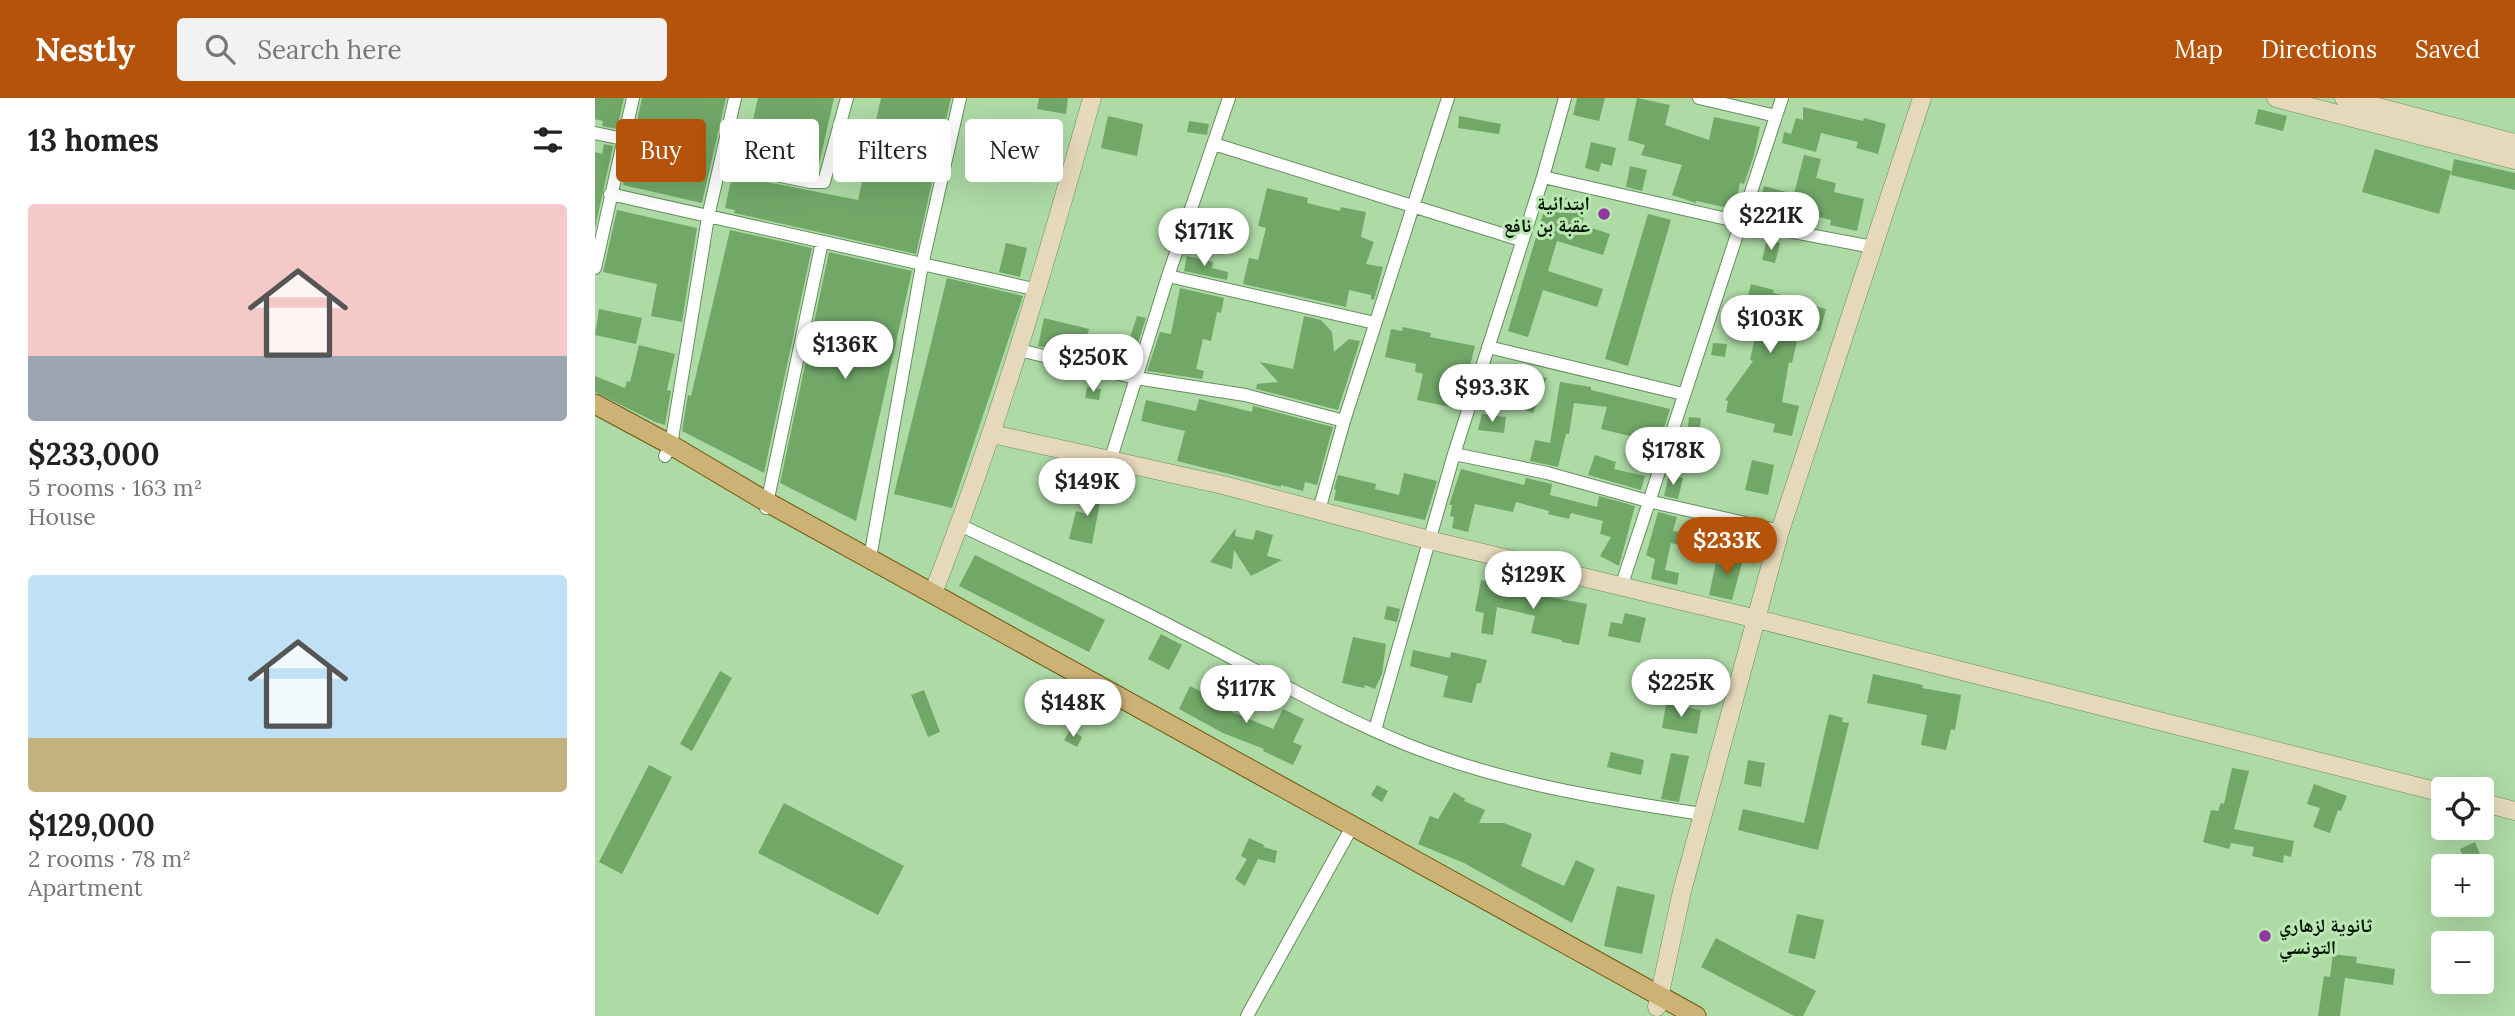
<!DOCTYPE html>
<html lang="en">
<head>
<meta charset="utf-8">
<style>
  body { margin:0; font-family:Lora,"Noto Naskh Arabic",serif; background:#f2f2f2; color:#222; height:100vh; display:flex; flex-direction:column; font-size:26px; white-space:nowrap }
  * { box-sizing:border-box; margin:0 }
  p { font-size:23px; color:#767676 }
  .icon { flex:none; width:38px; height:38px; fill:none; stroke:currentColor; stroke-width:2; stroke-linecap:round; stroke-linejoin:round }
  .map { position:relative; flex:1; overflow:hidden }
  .panel { display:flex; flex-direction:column; background:#fff; width:595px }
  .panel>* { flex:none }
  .top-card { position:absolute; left:21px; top:21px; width:665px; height:63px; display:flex; gap:14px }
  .fabs { position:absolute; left:1836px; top:679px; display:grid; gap:14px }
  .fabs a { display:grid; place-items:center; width:63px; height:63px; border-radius:7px; background:#fff; box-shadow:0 7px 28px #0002; font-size:35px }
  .price { position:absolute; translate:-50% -60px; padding:0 16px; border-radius:24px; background:#fff; color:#222; font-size:23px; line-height:46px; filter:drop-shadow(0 2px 4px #0008) }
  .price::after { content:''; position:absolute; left:50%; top:42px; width:21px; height:16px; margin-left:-10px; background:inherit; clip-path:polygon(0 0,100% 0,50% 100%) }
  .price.current { background:#b45309; color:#fff }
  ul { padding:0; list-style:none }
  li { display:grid; align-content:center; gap:14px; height:371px; padding:0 28px }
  li span { display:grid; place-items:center; height:217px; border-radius:7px; color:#555 }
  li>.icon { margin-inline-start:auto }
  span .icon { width:126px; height:126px; fill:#fffc; stroke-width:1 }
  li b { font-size:30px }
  h2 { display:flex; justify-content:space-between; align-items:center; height:84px; padding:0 28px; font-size:30px }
  .tag { padding:0 24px; border-radius:7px; background:#fff; box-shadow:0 7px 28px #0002; font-size:24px; line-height:63px }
  .tag.current { background:#b45309; color:#fff }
  header { display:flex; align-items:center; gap:42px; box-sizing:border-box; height:98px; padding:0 35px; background:#b45309; color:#fff }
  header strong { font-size:33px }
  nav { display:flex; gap:38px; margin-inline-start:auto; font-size:24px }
  .search { width:490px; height:63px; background:#f2f2f2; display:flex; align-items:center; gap:18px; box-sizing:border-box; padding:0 24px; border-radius:7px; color:#767676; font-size:26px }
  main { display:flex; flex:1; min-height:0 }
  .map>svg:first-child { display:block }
  .building { fill:#71a868 }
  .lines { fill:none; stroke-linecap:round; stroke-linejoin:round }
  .street-casing { stroke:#658f5e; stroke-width:14 }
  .secondary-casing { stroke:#658f5e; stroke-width:19 }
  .primary-casing { stroke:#715812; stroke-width:21 }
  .street { stroke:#fff; stroke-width:12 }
  .secondary { stroke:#e6d8ba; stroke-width:18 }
  .primary { stroke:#cdb276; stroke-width:19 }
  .poi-dot { fill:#9036a1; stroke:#bae7b2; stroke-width:2.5 }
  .labels { text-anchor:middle; stroke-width:6; stroke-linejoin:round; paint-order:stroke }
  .poi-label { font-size:19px; font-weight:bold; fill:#031202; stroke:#bae7b2; text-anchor:end }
</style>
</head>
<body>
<header>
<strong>Nestly</strong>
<div class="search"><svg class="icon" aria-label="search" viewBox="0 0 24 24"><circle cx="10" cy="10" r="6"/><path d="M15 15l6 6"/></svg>Search here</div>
<nav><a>Map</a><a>Directions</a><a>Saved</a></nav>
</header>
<main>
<section class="panel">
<h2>13 homes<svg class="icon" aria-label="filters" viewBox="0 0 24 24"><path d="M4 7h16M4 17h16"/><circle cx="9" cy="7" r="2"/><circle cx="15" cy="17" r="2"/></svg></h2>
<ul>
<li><span style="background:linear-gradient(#f6c9c9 70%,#9aa5b1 0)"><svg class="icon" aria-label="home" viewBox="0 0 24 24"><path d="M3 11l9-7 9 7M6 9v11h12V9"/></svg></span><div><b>$233,000</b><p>5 rooms · 163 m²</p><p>House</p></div></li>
<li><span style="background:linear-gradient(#bfe0f5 75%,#c2b280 0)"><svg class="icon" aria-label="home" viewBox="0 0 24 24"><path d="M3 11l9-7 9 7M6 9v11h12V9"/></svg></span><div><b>$129,000</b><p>2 rooms · 78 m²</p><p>Apartment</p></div></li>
</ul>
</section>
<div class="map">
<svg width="1920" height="918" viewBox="0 0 1920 918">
  <rect width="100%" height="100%" fill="#addaa5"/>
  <path class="building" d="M0,0H29L22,31L7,28L8,23L0,21Z
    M47,0H131L107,105L28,87Z
    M163,0H239L222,75L149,62Z
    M286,0H356L321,156L139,115L140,112L130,110L137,77L263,102Z
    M444,0H473L471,16L442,11Z
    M982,0H1010L1004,23L978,17Z
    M1042,0L1075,7L1070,27L1114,42L1119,19L1165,29L1159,57L1149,86L1145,85L1139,111L1101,103V105L1077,97L1087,67L1046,57L1050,47L1033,42Z
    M1208,9L1268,23L1269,20L1291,26L1283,56L1261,50L1263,44L1226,35L1221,54L1187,45L1189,34L1196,36L1201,20L1208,22Z
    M1663,11L1692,18L1688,33L1660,26Z
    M513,18L548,26L542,58L506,50Z
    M864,18L906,26L904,36L863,30Z
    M594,23L614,26L612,37L592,34Z
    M996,44L1021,50L1017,68L1006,65L1004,74L990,70Z
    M9,46L18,48L0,130V54L7,56Z
    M1780,51L1856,73L1844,116L1767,94Z
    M1209,57L1226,61L1221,80L1241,85L1239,94L1269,101L1262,133L1235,127L1236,122L1185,110L1182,122L1161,117L1169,88L1199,96Z
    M1859,61L1920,75V92L1856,77Z
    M1035,68L1052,72L1047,93L1031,89Z
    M672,90L713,100L712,105L745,113L746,109L771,114L766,139L779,144L771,166L788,169L779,202L776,201V197L754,192L751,209L648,186L654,160L663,162L671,130L663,128Z
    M962,98L992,105L987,127L1015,136L1008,157L962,143L953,173L1008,191L1002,209L948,192L933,239L913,233L948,116L957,118Z
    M22,112L102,130L87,224L56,218L62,186L8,174Z
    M1053,116L1076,122L1033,268L1010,261Z
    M135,132L217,150L169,375L87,333L93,297L96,298Z
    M1172,142L1185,145L1180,165L1167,162Z
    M411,145L432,150L425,179L404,174Z
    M234,154L317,173L261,423L185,385Z
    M592,158L618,164L617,170L633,174L632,182L589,173Z
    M352,180L428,198L357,410L299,396Z
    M1156,186L1179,192L1178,195L1212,203V206L1231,211L1225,233L1205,229L1197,265L1194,264L1187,304L1204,308L1197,338L1178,334L1180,326L1131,314L1133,303L1130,302L1158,263L1155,262L1161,235L1129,227L1133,210L1149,214Z
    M585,190L629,200L626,215L622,214L616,243L608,241L601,271L609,273L607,281L552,273L565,234L576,236Z
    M4,211L47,220L41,246L0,237Z
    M542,218L551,220L535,270L523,267L529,242L534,243Z
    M709,218L726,222L737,234L739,254L754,241L765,243L743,312L661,291L662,286L683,284L665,264L698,271Z
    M449,220L494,231L487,258L443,248Z
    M808,229L836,235L835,239L880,248L864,311L822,302L828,276L820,274L821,266L790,259L796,231L807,233Z
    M1118,245L1132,246L1130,259L1116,257Z
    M44,247L80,256L72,292L76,293L70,327L60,324L0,294V278L30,290L32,283L35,284Z
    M899,267L952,280L938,315L912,306L913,298L911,297L914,285L896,280Z
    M965,284L996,289V292L1075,311L1064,345L1006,331L1012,309L979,305L974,336H971L963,369L935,363L940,342L955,345Z
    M492,289L506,291L504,302L490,300Z
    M604,301L657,314L658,308L738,329L722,387L710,384L708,393L686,387V389L582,363L590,333L546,323L551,302L601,313Z
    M887,316L911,319L909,335L883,332Z
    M1094,319L1106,320L1104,338L1092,337Z
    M1000,357L1021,364L1019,371L1050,378L1046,392L993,377Z
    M1157,362L1179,367L1173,397L1150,392Z
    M866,371L929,387L931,380L957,386L955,397L1002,409L1004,398L1040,408L1024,468L1005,458L1016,439L1005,436L1008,423L976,415L974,421L953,416L954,413L921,404L918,414L880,406L873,434L857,430L859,419L855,418L857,407H854Z
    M809,375L842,383L830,422L739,402L741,392L739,391L743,377L781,386L780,391L804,397Z
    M1074,376L1088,380L1083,401L1069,398Z
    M496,387L508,389L497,446L474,441L481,413L492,416Z
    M1063,414L1082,419L1078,433L1106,439L1109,427L1117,429L1112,465L1100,462L1103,451L1076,445L1070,472L1084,475L1082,487L1056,481L1060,461L1051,457Z
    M641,430L640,438L658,442L661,432L678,437L672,458L687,462L656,478L639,452L637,471L615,464Z
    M1131,454L1149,458L1137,502L1114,497L1121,465L1129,467Z
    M380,457L510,522L494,554L364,488Z
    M886,482L921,490L922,487L939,491L938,496L992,506L984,547L967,544V542L936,535L940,518L902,509L898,537L886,535L889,515L880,513Z
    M792,508L805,511L802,524L789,521Z
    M1030,515L1051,520L1045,545L1013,538L1016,524L1027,526Z
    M566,536L587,547L574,572L553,561Z
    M758,539L791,546L787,576L780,591L770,587L769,590L747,585Z
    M818,552L855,560L856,554L892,562L886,585H882L877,605L848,599L853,578L815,568Z
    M125,573L137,580L97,653L85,646Z
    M1278,576L1328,587L1327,590L1366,597L1360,632L1356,631L1351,652L1326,647L1332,617L1272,605Z
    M595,588L637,609L635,613L678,631L688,611L709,621L698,644L707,648L698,667L668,653L669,651L628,635L584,611Z
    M329,592L345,634L333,639L316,597Z
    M1071,606L1106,612L1102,636L1067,630Z
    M1234,616L1248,620L1247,624L1254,625L1223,752L1143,732L1148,711L1209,725Z
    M475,632L487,639L482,649L469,642Z
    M1016,654L1049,662L1046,677L1012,669Z
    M1076,655L1094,658L1084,704L1066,701Z
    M1153,662L1170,665L1166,689L1149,686Z
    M54,667L77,679L27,776L4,764Z
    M1637,670L1654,673L1639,731L1699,743L1696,759L1689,757L1688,765L1657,758L1659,749L1636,745L1634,751L1608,744L1616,712L1623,713L1626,705L1629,706Z
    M1719,686L1752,698L1746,713L1743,712L1735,735L1718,729L1725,710L1712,706Z
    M782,687L793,693L787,704L776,697Z
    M859,694L870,701L869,703L890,712L884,725H909L937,736L926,768L969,788L981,762L1000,771L977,825L869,765L823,746L835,718L843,721Z
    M189,705L309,768L283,817L163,755Z
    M654,740L669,747L668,749L682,753L680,765L663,761L650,788L640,781L652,761L646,758Z
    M1880,744L1886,759L1871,765L1865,751Z
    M1022,788L1060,797L1047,856L1009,848Z
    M1202,816L1229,822L1220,861L1193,855Z
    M1121,840L1221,893L1208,918H1199L1106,869Z
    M1738,856L1762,859L1761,865L1800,871L1798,887L1750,880L1745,918H1723L1729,878L1735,879Z"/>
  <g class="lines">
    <defs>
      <path id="street" d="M1104,0L1181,18
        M0,35L28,41
        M619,46L926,142
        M125,66L216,84H229L252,0
        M948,79L1145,124L1278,149
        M15,96L443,192
        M0,170L38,0
        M573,178L780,225
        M893,249L1088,296
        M424,252L541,280L650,297L749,323
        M859,356L952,375L1053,403L1185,433
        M70,358L76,347L113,119L140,0
        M516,360L573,178L634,0
        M171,410L227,144
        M724,412L749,323L853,0
        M365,427C438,462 513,495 585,533C661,571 734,615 813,647C907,685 1007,701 1107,716
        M275,460L327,167L365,0
        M1026,489L1187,0
        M780,632L859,356L948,79L970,0
        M652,918L753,736"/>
      <path id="secondary" d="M1681,0L1920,62
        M1749,0L1920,45
        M397,336L628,387L834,442L1162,521L1848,695
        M338,495C402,333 450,167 497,0
        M1886,704L1920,713
        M1062,909L1087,793L1185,433L1327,0"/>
      <path id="primary" d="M0,306L76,347L172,404L1101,918"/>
    </defs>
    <use href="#street" class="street-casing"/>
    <use href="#secondary" class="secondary-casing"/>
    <use href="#primary" class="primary-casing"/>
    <use href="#street" class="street"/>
    <use href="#secondary" class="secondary"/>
    <use href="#primary" class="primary"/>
  </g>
  <g class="poi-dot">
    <circle cx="1009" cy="116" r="7"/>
    <circle cx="1670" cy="838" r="7"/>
  </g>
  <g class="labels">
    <g class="poi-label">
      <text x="995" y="112">ابتدائية<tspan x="995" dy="22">عقبة بن نافع</tspan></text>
      <text x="1684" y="834" text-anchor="start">ثانوية لزهاري<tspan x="1684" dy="22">التونسي</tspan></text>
    </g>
  </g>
</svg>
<div class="fabs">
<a><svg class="icon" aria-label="locate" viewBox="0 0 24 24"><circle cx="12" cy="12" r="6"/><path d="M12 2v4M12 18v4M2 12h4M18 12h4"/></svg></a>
<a>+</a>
<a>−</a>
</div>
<b class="price" style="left:1176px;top:154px">$221K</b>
<b class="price" style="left:609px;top:170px">$171K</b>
<b class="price" style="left:1175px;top:257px">$103K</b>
<b class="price" style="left:250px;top:283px">$136K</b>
<b class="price" style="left:498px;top:296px">$250K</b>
<b class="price" style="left:897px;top:326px">$93.3K</b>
<b class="price" style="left:1078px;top:389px">$178K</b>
<b class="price" style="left:492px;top:420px">$149K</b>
<b class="price current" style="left:1132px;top:479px">$233K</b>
<b class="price" style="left:938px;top:513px">$129K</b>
<b class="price" style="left:1086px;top:621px">$225K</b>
<b class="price" style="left:651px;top:627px">$117K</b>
<b class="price" style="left:478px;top:641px">$148K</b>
<div class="top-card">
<a class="tag current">Buy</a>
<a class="tag">Rent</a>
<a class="tag">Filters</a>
<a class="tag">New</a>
</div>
</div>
</main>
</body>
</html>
